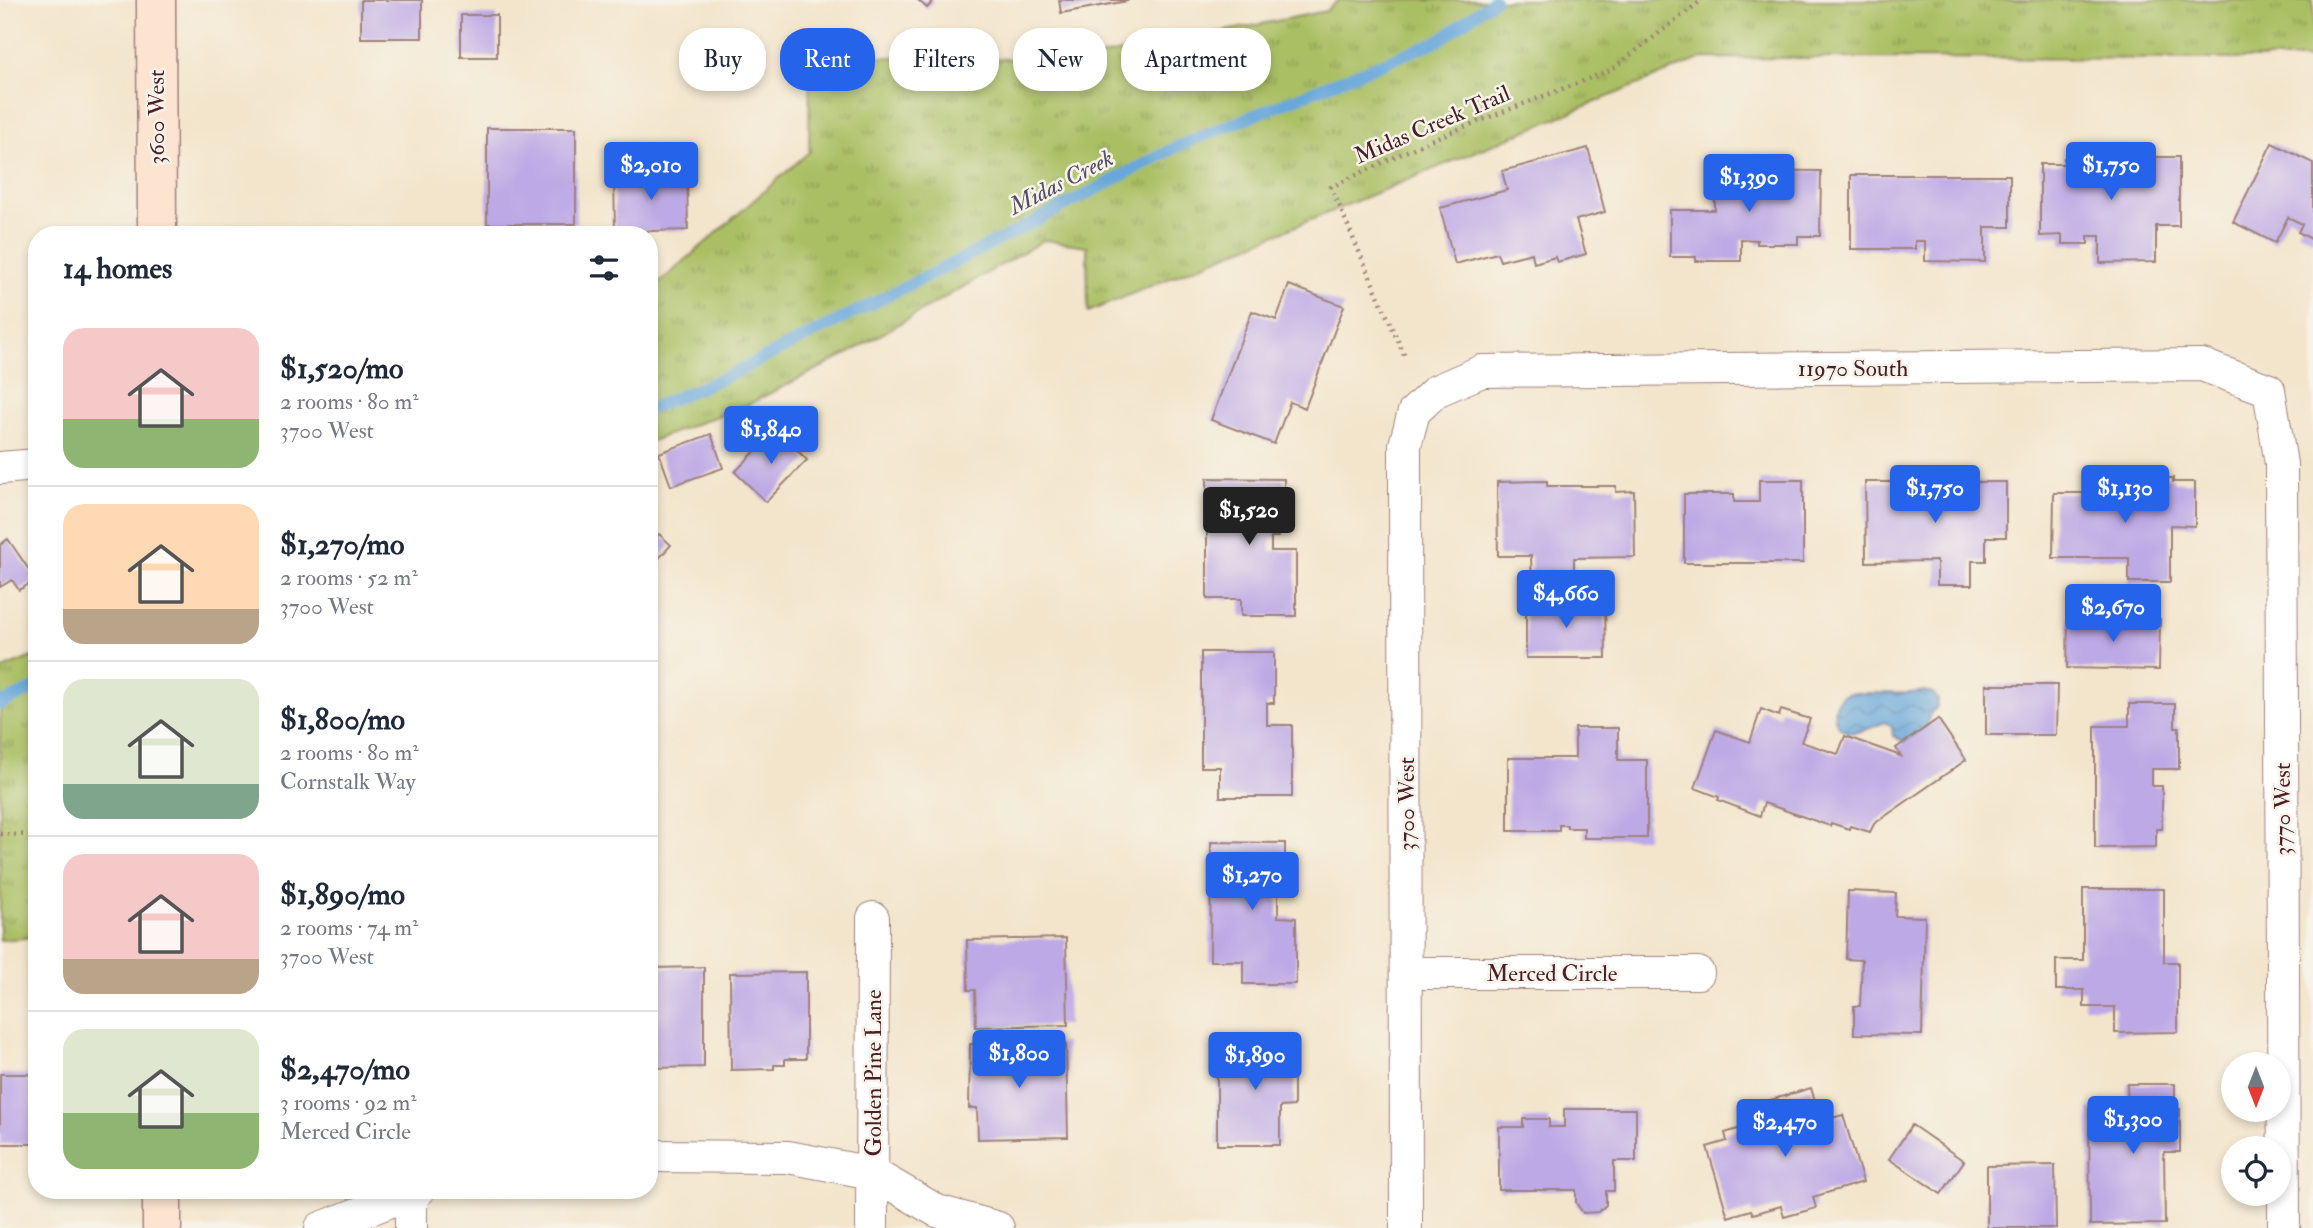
<!DOCTYPE html>
<html lang="en">
<head>
<meta charset="utf-8">
<style>
  body { margin:0; font-family:"IM FELL Double Pica",serif; background:#f2f2f3; color:#1f2937; height:100vh; display:flex; flex-direction:column; font-size:26px; white-space:nowrap }
  * { box-sizing:border-box; margin:0 }
  p { font-size:23px; color:#747a83 }
  .icon { flex:none; width:38px; height:38px; fill:none; stroke:currentColor; stroke-width:2; stroke-linecap:round; stroke-linejoin:round }
  .map { position:relative; flex:1; overflow:hidden }
  .sheet { position:absolute; left:28px; top:226px; width:630px; height:973px; display:flex; flex-direction:column; background:#fff; border-radius:28px; box-shadow:0 4px 10px #0003 }
  .sheet>* { flex:none }
  .guide { position:absolute; left:679px; top:28px; width:665px; height:63px; display:flex; gap:14px }
  .needle { width:46px; rotate:180deg }
  .tools { position:absolute; left:2221px; top:1052px; display:grid; gap:14px }
  .tools a { display:grid; place-items:center; width:70px; height:70px; border-radius:50%; background:#fff; box-shadow:0 4px 10px #0003; font-size:35px }
  .price { position:absolute; translate:-50% -60px; padding:0 16px; border-radius:7px; background:#2563eb; color:#fff; font-size:23px; line-height:46px; filter:drop-shadow(0 2px 4px #0008) }
  .price::after { content:''; position:absolute; left:50%; top:42px; width:21px; height:16px; margin-left:-10px; background:inherit; clip-path:polygon(0 0,100% 0,50% 100%) }
  .price.on { background:#222; color:#fff }
  ul { padding:0; list-style:none }
  li { display:flex; align-items:center; gap:21px; height:175px; padding:0 35px }
  li+li { border-top:2px solid #e0e1e3 }
  li span { display:grid; place-items:center; flex:none; width:196px; height:140px; border-radius:21px; color:#555 }
  li>.icon { margin-inline-start:auto }
  span .icon { width:84px; height:84px; fill:#fffc; stroke-width:1 }
  li b { font-size:30px }
  h2 { display:flex; justify-content:space-between; align-items:center; height:84px; padding:0 35px; font-size:30px }
  .tag { padding:0 24px; border-radius:28px; background:#fff; box-shadow:0 4px 10px #0003; font-size:24px; line-height:63px }
  .tag.on { background:#2563eb; color:#fff }
  .map>svg:first-child { display:block }
  .grass { fill:url(#grass-tufts); stroke:#7a6f48; stroke-width:2 }
  .water { fill:url(#water-waves); stroke:#596382; stroke-width:2 }
  .lines { fill:none; stroke-linecap:round; stroke-linejoin:round }
  .stream { stroke:#68a7da; stroke-width:12 }
  .building { fill:#bda9e5 }
  .street-casing { stroke:#9e827c; stroke-width:34 }
  .secondary-casing { stroke:#9e827c; stroke-width:41 }
  .path { stroke:#9e827c; stroke-width:4.5; stroke-dasharray:2 5; stroke-linecap:butt }
  .street { stroke:#fff; stroke-width:32 }
  .secondary { stroke:#fde4d1; stroke-width:38 }
  .labels { text-anchor:middle; stroke-width:5; stroke-linejoin:round; paint-order:stroke }
  .street-label { font-size:23px; fill:#4a1f2b; stroke:#f7f3e8 }
  .water-label { font-size:24px; font-style:italic; fill:#544f68; stroke:#f7f3e8 }
</style>
</head>
<body>
<div class="map">
<svg width="2313" height="1228" viewBox="0 0 2313 1228">
  <defs>
    <pattern id="grass-tufts" width="24" height="20" patternUnits="userSpaceOnUse" patternTransform="scale(1.75)"><rect width="24" height="20" fill="#aabf64"/><path d="M3 7l-1-3M5 7V3M7 7l1-3M15 17l-1-3M17 17v-4M19 17l1-3" fill="none" stroke="#8c9b53"/></pattern>
    <pattern id="water-waves" width="16" height="10" patternUnits="userSpaceOnUse" patternTransform="scale(1.75)"><rect width="16" height="10" fill="#68a7da"/><path d="M0 5q4-4 8 0t8 0" fill="none" stroke="#5887b1"/></pattern>
  </defs>
  <rect width="100%" height="100%" fill="#f7f3e8"/>
  <filter id="ink" filterUnits="userSpaceOnUse"><feTurbulence type="fractalNoise" baseFrequency=".0143" numOctaves="2"/><feDisplacementMap in="SourceGraphic" scale="14" xChannelSelector="R" yChannelSelector="G"/><feConvolveMatrix kernelMatrix="1 2 1 2 8 2 1 2 1" color-interpolation-filters="sRGB"/></filter>
  <filter id="wash" filterUnits="userSpaceOnUse"><feTurbulence type="fractalNoise" baseFrequency=".00686" numOctaves="4" result="noise"/><feDisplacementMap in="SourceGraphic" scale="28" xChannelSelector="R" yChannelSelector="G"/><feGaussianBlur stdDeviation="1.57" result="paint"/><feColorMatrix in="noise" values="0 0 0 0 0 0 0 0 0 0 0 0 0 0 0 0 0 1.4 0 .05"/><feComposite in="paint" operator="in"/></filter>
  <g filter="url(#wash)">
    <rect width="100%" height="100%" fill="#f3e5cc"/>
    <path class="grass" d="M1339,0H2313V59L1702,58L1088,312L1087,246L1044,240L847,354L751,403L649,442V292L809,152L810,56L1081,60L1326,11Z
      M37,655V937L0,940V670Z"/>
    <path class="water" d="M1924,691L1933,693L1938,700L1937,707L1930,714L1926,728L1905,742L1893,736L1892,727L1885,722C1875,726 1859,734 1848,732C1832,728 1830,705 1842,696C1852,689 1904,697 1924,691Z"/>
    <g class="lines">
      <path class="stream" d="M649,409L730,375L1011,234L1178,146L1440,40L1494,0
        M0,704L37,687"/>
    </g>
    <g id="blocks">
      <path class="building" d="M361,0H422V38H361Z
        M918,0H934L927,8Z
        M1059,0H1126L1127,1L1061,13Z
        M461,15H497V57H461Z
        M487,128H576V224H487Z
        M2272,143L2313,163V240L2298,232L2302,224L2288,217L2275,243L2233,222Z
        M2094,146H2126V157H2179V226H2156V262L2100,263V236H2088V244H2062V235L2040,236V164H2064V158H2094Z
        M1588,148L1605,212L1576,220L1586,254L1557,262L1555,257L1534,263L1532,253L1500,261L1497,253L1455,264L1440,208L1507,190L1502,171Z
        M1715,170L1821,171L1820,236H1798V244H1757V240L1741,239V261H1696V257H1670V210H1715Z
        M687,171L688,230L615,232L614,173Z
        M1851,175H2010V227H1985V262L1925,261V241H1915V249H1851Z
        M1289,285L1344,306L1305,408L1290,402L1274,444L1211,420L1252,311L1276,320Z
        M776,430L807,460L766,502L735,472Z
        M711,434L723,468L671,486L659,453Z
        M1207,478L1284,479V527H1278V537H1271V551H1296V616H1241V599H1207Z
        M2129,478H2173V482H2195V526L2170,525V582H2129V558H2053L2054,493H2117V502H2129Z
        M1759,480H1803V563H1684V494H1734V502H1759Z
        M1547,481V486H1616V492L1634,491L1635,557L1574,558V584H1532L1531,556H1498L1497,482Z
        M1865,482H1915V493H1938V482H2006V537H1986V561H1972V585H1937V561L1866,562Z
        M659,534L671,545L649,569V544Z
        M8,539L36,580L19,590L12,580L0,587V545Z
        M1605,601L1606,658H1526V602Z
        M2068,617L2160,619L2159,670L2067,668Z
        M1201,652H1274V703H1267V725H1292V797H1220V767H1201Z
        M1986,685H2057L2056,735H1986Z
        M2129,704H2175V727H2179V769H2152V786H2162V829H2156V847L2095,848V726H2129Z
        M1761,709L1779,716L1781,710L1810,719L1801,742L1838,754L1845,736L1901,756L1896,748L1938,719L1966,760L1874,824L1870,832L1850,826L1849,829L1831,823L1830,826L1764,803L1760,816L1718,800L1719,797L1695,788L1716,730L1750,742Z
        M1575,728H1618V760H1647V838H1584V828H1567V825H1559V831H1508V758H1575Z
        M1211,842L1285,843V893H1278V917L1296,918V984H1243V961H1210Z
        M2083,889H2164V962H2178V1032L2115,1033V1007H2084V990H2056V960H2083Z
        M1848,891L1896,893L1895,916L1925,917L1922,1035L1854,1034V1006H1860L1862,960L1846,959Z
        M1066,938L1068,1025L976,1027L975,990H968L967,940Z
        M704,967V1067L649,1068V968Z
        M806,972V1059H785V1065H774V1069L731,1070L730,973Z
        M1240,1037H1294V1106L1280,1107V1145H1217V1061H1240Z
        M1066,1043L1068,1137L978,1139L977,1108H969L970,1044Z
        M0,1074H34V1096H37V1144H0Z
        M2127,1084H2175V1109H2180V1152H2164L2165,1224L2090,1225L2089,1109H2128Z
        M1811,1088L1821,1121L1843,1115L1863,1182L1813,1197L1816,1208L1784,1217L1781,1206L1753,1214L1751,1210L1728,1217L1707,1147L1727,1141L1725,1133L1751,1125L1753,1133L1764,1130L1757,1104Z
        M1564,1109H1636V1161H1614V1191H1606V1205L1598,1212L1583,1213L1576,1203V1190H1499V1127H1523V1119H1549V1127H1564Z
        M1912,1125L1964,1161L1941,1194L1889,1159Z
        M2055,1165L2056,1228H1987V1166Z"/>
    </g>
  </g>
  <g filter="url(#ink)">
    <use href="#blocks" fill-opacity="0" stroke="#9e827c" stroke-width="2"/>
    <g class="lines">
      <defs>
        <path id="street" d="M0,468L37,465
          M1407,973H1698
          M649,1156L788,1157L872,1173L937,1211L998,1228
          M411,1193V1228
          M321,1228L419,1190
          M872,1228L873,918
          M1406,1228L1405,445L1414,412L1436,391L1482,371L2202,365L2269,390L2281,464L2284,1228"/>
        <path id="secondary" d="M156,0L157,234
          M162,1190V1228"/>
      </defs>
      <use href="#street" class="street-casing"/>
      <use href="#secondary" class="secondary-casing"/>
      <path class="path" d="M1404,355L1331,187L1433,139L1611,70L1702,0
        M0,834L37,835"/>
      <use href="#street" class="street"/>
      <use href="#secondary" class="secondary"/>
    </g>
  </g>
  <g class="labels">
    <g class="street-label">
      <text transform="translate(156 117) rotate(-90)" y="8">3600 West</text>
      <text transform="translate(1432 124) rotate(-23)" y="8">Midas Creek Trail</text>
      <text x="1853" y="376">11970 South</text>
      <text transform="translate(1406 804) rotate(-90)" y="8">3700 West</text>
      <text transform="translate(2282 809) rotate(-90)" y="8">3770 West</text>
      <text x="1552" y="981">Merced Circle</text>
      <text transform="translate(873 1073) rotate(-90)" y="8">Golden Pine Lane</text>
    </g>
    <g class="water-label">
      <text transform="translate(1061 182) rotate(-27)" y="8">Midas Creek</text>
    </g>
  </g>
</svg>
<div class="tools">
<a><svg class="needle" viewBox="-14 -14 28 28"><path d="M0-13l5 13h-10z" fill="#e53935"/><path d="M0 13l5-13h-10z" fill="#747a83"/></svg></a>
<a><svg class="icon" aria-label="locate" viewBox="0 0 24 24"><circle cx="12" cy="12" r="6"/><path d="M12 2v4M12 18v4M2 12h4M18 12h4"/></svg></a>
</div>
<b class="price" style="left:651px;top:202px">$2,010</b>
<b class="price" style="left:2111px;top:202px">$1,750</b>
<b class="price" style="left:1749px;top:214px">$1,390</b>
<b class="price" style="left:771px;top:466px">$1,840</b>
<b class="price" style="left:1935px;top:525px">$1,750</b>
<b class="price" style="left:2125px;top:525px">$1,130</b>
<b class="price on" style="left:1249px;top:547px">$1,520</b>
<b class="price" style="left:1566px;top:630px">$4,660</b>
<b class="price" style="left:2113px;top:644px">$2,670</b>
<b class="price" style="left:1252px;top:912px">$1,270</b>
<b class="price" style="left:1019px;top:1090px">$1,800</b>
<b class="price" style="left:1255px;top:1092px">$1,890</b>
<b class="price" style="left:2133px;top:1156px">$1,300</b>
<b class="price" style="left:1785px;top:1159px">$2,470</b>
<div class="guide">
<a class="tag">Buy</a>
<a class="tag on">Rent</a>
<a class="tag">Filters</a>
<a class="tag">New</a>
<a class="tag">Apartment</a>
</div>
<section class="sheet">
<h2>14 homes<svg class="icon" aria-label="filters" viewBox="0 0 24 24"><path d="M4 7h16M4 17h16"/><circle cx="9" cy="7" r="2"/><circle cx="15" cy="17" r="2"/></svg></h2>
<ul>
<li><span style="background:linear-gradient(#f6c9c9 65%,#8fb573 0)"><svg class="icon" aria-label="home" viewBox="0 0 24 24"><path d="M3 11l9-7 9 7M6 9v11h12V9"/></svg></span><div><b>$1,520/mo</b><p>2 rooms · 80 m²</p><p>3700 West</p></div></li>
<li><span style="background:linear-gradient(#ffd9b3 75%,#b9a48a 0)"><svg class="icon" aria-label="home" viewBox="0 0 24 24"><path d="M3 11l9-7 9 7M6 9v11h12V9"/></svg></span><div><b>$1,270/mo</b><p>2 rooms · 52 m²</p><p>3700 West</p></div></li>
<li><span style="background:linear-gradient(#dfe7d0 75%,#7fa58c 0)"><svg class="icon" aria-label="home" viewBox="0 0 24 24"><path d="M3 11l9-7 9 7M6 9v11h12V9"/></svg></span><div><b>$1,800/mo</b><p>2 rooms · 80 m²</p><p>Cornstalk Way</p></div></li>
<li><span style="background:linear-gradient(#f6c9c9 75%,#b9a48a 0)"><svg class="icon" aria-label="home" viewBox="0 0 24 24"><path d="M3 11l9-7 9 7M6 9v11h12V9"/></svg></span><div><b>$1,890/mo</b><p>2 rooms · 74 m²</p><p>3700 West</p></div></li>
<li><span style="background:linear-gradient(#dfe7d0 60%,#8fb573 0)"><svg class="icon" aria-label="home" viewBox="0 0 24 24"><path d="M3 11l9-7 9 7M6 9v11h12V9"/></svg></span><div><b>$2,470/mo</b><p>3 rooms · 92 m²</p><p>Merced Circle</p></div></li>
</ul>
</section>
</div>
</body>
</html>
